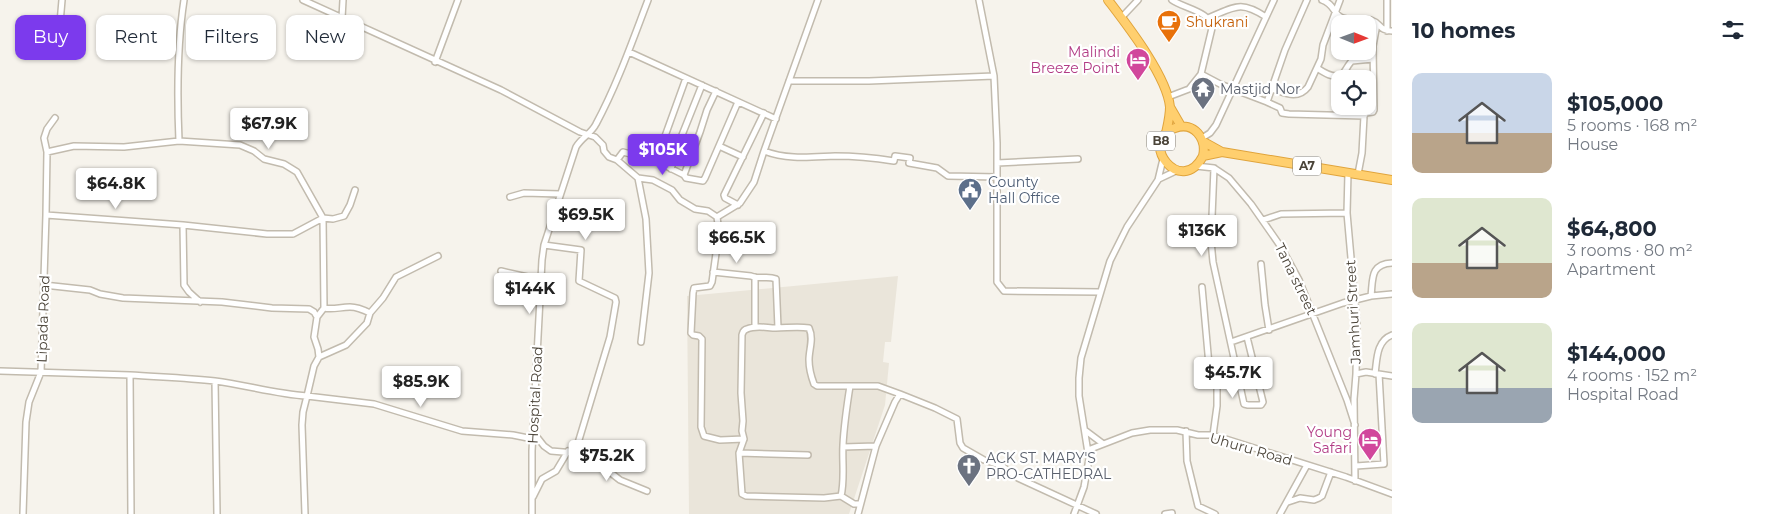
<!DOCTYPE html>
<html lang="en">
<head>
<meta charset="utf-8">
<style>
  body { margin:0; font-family:Montserrat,sans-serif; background:#f2f2f3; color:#1f2937; height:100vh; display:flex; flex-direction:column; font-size:19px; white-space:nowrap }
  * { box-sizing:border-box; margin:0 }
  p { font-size:16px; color:#747a83 }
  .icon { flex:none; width:28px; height:28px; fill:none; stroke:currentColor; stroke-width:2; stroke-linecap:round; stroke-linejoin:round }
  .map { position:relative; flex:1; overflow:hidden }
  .panel { display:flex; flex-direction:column; background:#fff; width:375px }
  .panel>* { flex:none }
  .hud { position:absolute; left:15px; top:15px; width:475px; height:45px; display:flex; gap:10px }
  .needle { width:32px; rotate:91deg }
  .buttons { position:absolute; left:1331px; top:15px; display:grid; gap:10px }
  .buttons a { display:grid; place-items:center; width:45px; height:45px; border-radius:10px; background:#fff; box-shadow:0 1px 4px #0004; font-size:25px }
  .price { position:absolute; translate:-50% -42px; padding:0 11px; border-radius:5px; background:#fff; color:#222; font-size:16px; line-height:32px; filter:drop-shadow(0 1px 2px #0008) }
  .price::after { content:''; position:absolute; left:50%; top:30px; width:15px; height:11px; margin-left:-8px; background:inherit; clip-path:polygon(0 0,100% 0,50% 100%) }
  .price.selected { background:#7c3aed; color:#fff }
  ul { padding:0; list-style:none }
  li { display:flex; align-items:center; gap:15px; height:125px; padding:0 20px }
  li span { display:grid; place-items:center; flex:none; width:140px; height:100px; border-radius:10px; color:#555 }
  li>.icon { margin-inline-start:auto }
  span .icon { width:60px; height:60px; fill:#fffc; stroke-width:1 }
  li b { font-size:21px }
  h2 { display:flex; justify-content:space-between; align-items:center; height:60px; padding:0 20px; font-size:21px }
  .chip { padding:0 18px; border-radius:10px; background:#fff; box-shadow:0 1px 4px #0004; font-size:18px; line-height:45px }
  .chip.selected { background:#7c3aed; color:#fff }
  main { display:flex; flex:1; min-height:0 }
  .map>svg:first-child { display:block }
  .residential { fill:#eae5da }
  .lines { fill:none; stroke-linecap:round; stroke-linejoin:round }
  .minor-casing { stroke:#c2bbae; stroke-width:8 }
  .highway-casing { stroke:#e0a43c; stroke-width:10 }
  .minor { stroke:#fff; stroke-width:5 }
  .highway { stroke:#ffcf6e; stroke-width:8 }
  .labels { text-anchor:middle; stroke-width:4.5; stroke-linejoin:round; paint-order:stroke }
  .shield { fill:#fff; stroke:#817c74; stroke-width:1 }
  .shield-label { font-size:12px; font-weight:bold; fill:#4b4439 }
  .food-label { font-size:14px; fill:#c56008; stroke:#fff; text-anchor:start }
  .hotel-label { font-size:14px; fill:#b23c85; stroke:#fff; text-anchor:end }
  .worship-label { font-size:14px; fill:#5b616d; stroke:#fff; text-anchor:start }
  .service-label { font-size:14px; fill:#4e5e75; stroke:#fff; text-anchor:start }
  .street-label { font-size:14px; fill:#4b4439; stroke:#fff }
</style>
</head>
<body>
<main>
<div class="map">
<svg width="1392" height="514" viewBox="0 0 1392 514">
  <rect width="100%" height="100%" fill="#f6f3ec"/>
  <path class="residential" d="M898,276L891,342H885L883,362L889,363L885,405L849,514H689L687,296Z"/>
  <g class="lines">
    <defs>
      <path id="minor" d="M303,0L501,90L580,132L595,137L603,145L604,151L609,157L617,160L638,178L653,180L672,190L680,200L695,209L708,211L717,217L719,232L712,282L710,286L694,288L693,293L691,333L693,335L699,336L702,339L701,427L704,436L720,440L744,439
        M818,0L764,151C788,160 810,157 835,156C854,156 875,158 894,161L895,156L910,158L909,163L937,168L948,176L997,177
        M979,0L994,76L997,143V282L1004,291L1100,292
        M1322,0C1335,4 1333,15 1343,18C1352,21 1362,18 1371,20C1381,23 1379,31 1392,31
        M1387,0V31
        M342,18L343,0
        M1121,18L1138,0
        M1208,18C1235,7 1240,0 1266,17
        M60,23L62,0
        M629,52L776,119
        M435,62L458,0
        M1317,68C1323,72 1333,79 1341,75C1345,73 1348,64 1352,61L1373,59
        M1201,74L1220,84L1267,102L1285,50L1307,0
        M789,81H869L994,76
        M1272,89C1285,93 1298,100 1308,87L1321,59L1323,45L1340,0
        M1168,97L1189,89L1201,74L1212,28C1212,12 1183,8 1172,0
        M1267,102L1280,108L1282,113L1289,114L1364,116L1366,113L1373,112L1374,110L1373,46L1377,24
        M1202,138L1210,133L1216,125L1274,0
        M179,141C177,95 177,46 184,0
        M719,146L743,157
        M47,152L74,146L124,147L179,141L240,145L254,151L264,159L284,164L297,172L323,218L324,308L317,317
        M617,160L623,152L656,161L684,175L686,178L703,181L705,178L738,102
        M656,161L686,78
        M997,163L1078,159
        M1196,166L1214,168L1229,178L1251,204L1281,247L1299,280L1347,400L1355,425
        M1214,168L1211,241L1213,262L1244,404L1248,405H1261L1263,402L1247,337
        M671,169L680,140L702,85
        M1348,173L1347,213L1357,325L1356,374L1354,399L1355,481
        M1358,174L1362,153L1364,116
        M684,175L700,132L707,110L716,91
        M638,178L646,219L649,273L641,342
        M1159,179L1178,170
        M510,197L524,193L560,194
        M738,205L725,198L724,195L764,113
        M46,215L183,225L267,234H293L323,218L333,219L344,216L350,205L355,190
        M717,217L740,203L754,182L764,151
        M1263,220L1281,214L1347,213
        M183,225L184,285L189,292L200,302
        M1261,264L1265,305L1269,330
        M501,271L541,280
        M713,272L751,276C759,280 767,275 776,279L778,328
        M755,277V327
        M44,285L90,290L100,294L123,298L222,302L272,308L309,309L314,312L317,317L314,337L318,349L319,357L314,366L307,396L374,404L462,431L513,435L533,439
        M1202,287L1209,365L1217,382V406L1213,435
        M1371,296L1392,294
        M324,308C333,310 340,307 350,307C357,307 364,310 370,313
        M1231,342L1343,303L1371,296C1373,279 1370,264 1392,263
        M319,357L346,345L367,323L370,313L383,298L396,277L438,256
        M0,371L130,375L131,514
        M1356,374L1366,372L1392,376
        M1375,374C1377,360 1376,341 1392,335
        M130,375C158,377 187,378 215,381C246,385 276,394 307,396L303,412L302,425L305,514
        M215,381L217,514
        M850,386C847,405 844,425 843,445C842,462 845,479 841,496L854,504H860
        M1086,431L1102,443
        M1186,431L1187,461L1198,506L1215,514
        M533,432L544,446L551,451L575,453L610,337L616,302L615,298L579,281L581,250L544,245
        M843,447L876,446
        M1088,450L1132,433L1150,430H1177L1198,435H1213L1346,477L1392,494
        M575,453L593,459L620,480L647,491
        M739,453L808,455
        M1356,466L1384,464L1379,374
        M841,496L824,498L746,496L742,494L739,453L744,439L742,431L743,421L741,393L742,335C743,332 743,330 747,329C756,325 767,328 776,328C787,328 797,326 809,328C814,339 809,349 809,360C809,368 811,376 814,384L817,386H878L900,394
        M533,497L542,479L556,471L568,451
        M1288,502L1300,498L1314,500L1319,498L1322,496L1331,472
        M23,514L26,422L29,402L41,372L46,215L47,152L44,138L47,129L55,118
        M532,514V451L542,260L544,245L576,147C582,137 591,134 596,124C617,85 632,42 648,0
        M858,514L876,446L895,402L900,394L935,408L957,419L960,443L963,448L984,460L1002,466L1018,478L1096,514
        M1074,514L1084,487L1089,459L1079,396V378L1081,358L1110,261L1127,227L1158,180L1163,159
        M1165,514L1172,513
        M1280,514L1307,465"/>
      <path id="highway" d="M1108,0C1127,25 1167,76 1170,107C1170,116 1168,124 1166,133
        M1170,107L1181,126
        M1204,142L1222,152L1392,180
        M1203,156C1207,139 1194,121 1175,128C1137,141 1181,198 1203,156L1222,152"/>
    </defs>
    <use href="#minor" class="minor-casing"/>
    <use href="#highway" class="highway-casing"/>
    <use href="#minor" class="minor"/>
    <use href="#highway" class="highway"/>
  </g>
  <defs>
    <symbol id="cafe-pin" viewBox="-11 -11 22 30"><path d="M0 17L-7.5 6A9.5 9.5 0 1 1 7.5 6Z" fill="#e8710a" stroke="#fff"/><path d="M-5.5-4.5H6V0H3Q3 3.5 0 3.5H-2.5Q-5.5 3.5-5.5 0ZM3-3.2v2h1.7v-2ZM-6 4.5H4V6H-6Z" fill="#fff"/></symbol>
    <symbol id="hotel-pin" viewBox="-11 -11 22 30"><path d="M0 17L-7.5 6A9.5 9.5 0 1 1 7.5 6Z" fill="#d1479c" stroke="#fff"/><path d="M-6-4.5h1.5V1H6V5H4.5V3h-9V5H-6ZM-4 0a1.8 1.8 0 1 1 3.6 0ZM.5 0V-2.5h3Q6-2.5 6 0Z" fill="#fff"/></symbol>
    <symbol id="temple-pin" viewBox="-11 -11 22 30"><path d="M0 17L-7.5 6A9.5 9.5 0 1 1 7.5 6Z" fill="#6b7280" stroke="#fff"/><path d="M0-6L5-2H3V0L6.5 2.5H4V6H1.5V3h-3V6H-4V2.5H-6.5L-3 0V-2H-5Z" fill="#fff"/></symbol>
    <symbol id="civic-pin" viewBox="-11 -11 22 30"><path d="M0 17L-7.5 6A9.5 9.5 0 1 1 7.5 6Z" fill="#5c6f8a" stroke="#fff"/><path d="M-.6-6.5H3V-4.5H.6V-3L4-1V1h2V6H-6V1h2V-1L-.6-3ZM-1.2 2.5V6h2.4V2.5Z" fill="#fff"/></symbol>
    <symbol id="church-pin" viewBox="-11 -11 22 30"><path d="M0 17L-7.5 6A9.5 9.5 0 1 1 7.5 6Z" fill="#6b7280" stroke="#fff"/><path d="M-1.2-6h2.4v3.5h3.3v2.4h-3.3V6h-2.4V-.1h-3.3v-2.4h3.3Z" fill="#fff"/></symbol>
  </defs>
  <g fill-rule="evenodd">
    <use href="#cafe-pin" x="1155" y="8" width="28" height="38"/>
    <use href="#hotel-pin" x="1124" y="46" width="28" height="38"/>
    <use href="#temple-pin" x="1189" y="75" width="28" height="38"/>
    <use href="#civic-pin" x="956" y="176" width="28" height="38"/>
    <use href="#hotel-pin" x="1356" y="426" width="28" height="38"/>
    <use href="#church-pin" x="955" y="452" width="28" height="38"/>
  </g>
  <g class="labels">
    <g class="shield">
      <rect x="1147" y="131.5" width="28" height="19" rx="4"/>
      <rect x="1293" y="156.5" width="28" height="19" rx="4"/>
    </g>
    <g class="shield-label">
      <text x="1161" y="145">B8</text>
      <text x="1307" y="170">A7</text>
    </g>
    <g class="food-label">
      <text x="1186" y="27">Shukrani</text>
    </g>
    <g class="hotel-label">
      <text x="1120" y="57">Malindi<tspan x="1120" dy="16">Breeze Point</tspan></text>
      <text x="1352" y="437">Young<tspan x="1352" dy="16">Safari</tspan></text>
    </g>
    <g class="worship-label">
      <text x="1220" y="94">Mastjid Nor</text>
      <text x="986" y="463">ACK ST. MARY'S<tspan x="986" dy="16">PRO-CATHEDRAL</tspan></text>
    </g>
    <g class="service-label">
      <text x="988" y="187">County<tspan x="988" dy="16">Hall Office</tspan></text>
    </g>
    <g class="street-label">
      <text transform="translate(1296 279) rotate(64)" y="5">Tana street</text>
      <text transform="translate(1353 312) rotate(-93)" y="5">Jamhuri Street</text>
      <text transform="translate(43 319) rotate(-88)" y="5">Lipada Road</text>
      <text transform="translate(535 395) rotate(-87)" y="5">Hospital Road</text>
      <text transform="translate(1251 449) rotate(16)" y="5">Uhuru Road</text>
    </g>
  </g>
</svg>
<div class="buttons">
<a><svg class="needle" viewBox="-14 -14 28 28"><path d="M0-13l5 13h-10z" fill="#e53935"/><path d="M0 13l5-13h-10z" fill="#747a83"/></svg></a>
<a><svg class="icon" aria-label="locate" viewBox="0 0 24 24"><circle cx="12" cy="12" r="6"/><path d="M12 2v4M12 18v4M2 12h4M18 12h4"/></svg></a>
</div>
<b class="price" style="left:269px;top:150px">$67.9K</b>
<b class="price selected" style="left:663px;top:176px">$105K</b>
<b class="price" style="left:116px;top:210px">$64.8K</b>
<b class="price" style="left:586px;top:241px">$69.5K</b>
<b class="price" style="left:1202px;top:257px">$136K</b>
<b class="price" style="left:737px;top:264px">$66.5K</b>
<b class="price" style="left:530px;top:315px">$144K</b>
<b class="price" style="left:1233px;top:399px">$45.7K</b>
<b class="price" style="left:421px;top:408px">$85.9K</b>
<b class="price" style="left:607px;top:482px">$75.2K</b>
<div class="hud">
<a class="chip selected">Buy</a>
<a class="chip">Rent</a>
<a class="chip">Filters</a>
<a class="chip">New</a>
</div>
</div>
<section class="panel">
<h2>10 homes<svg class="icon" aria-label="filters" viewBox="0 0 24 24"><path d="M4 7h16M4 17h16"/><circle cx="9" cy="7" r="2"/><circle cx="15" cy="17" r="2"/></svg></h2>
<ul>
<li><span style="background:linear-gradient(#c9d6e8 60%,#b9a48a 0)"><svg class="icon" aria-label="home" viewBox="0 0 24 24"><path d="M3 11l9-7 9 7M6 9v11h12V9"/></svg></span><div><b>$105,000</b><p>5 rooms · 168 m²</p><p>House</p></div></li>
<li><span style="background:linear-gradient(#dfe7d0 65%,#b9a48a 0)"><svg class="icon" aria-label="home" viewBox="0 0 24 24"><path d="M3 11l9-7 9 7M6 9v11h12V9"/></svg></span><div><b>$64,800</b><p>3 rooms · 80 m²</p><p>Apartment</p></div></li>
<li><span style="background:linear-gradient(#dfe7d0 65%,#9aa5b1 0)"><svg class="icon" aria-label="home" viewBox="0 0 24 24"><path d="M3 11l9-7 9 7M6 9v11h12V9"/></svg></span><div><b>$144,000</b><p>4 rooms · 152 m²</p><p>Hospital Road</p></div></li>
</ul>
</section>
</main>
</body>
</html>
